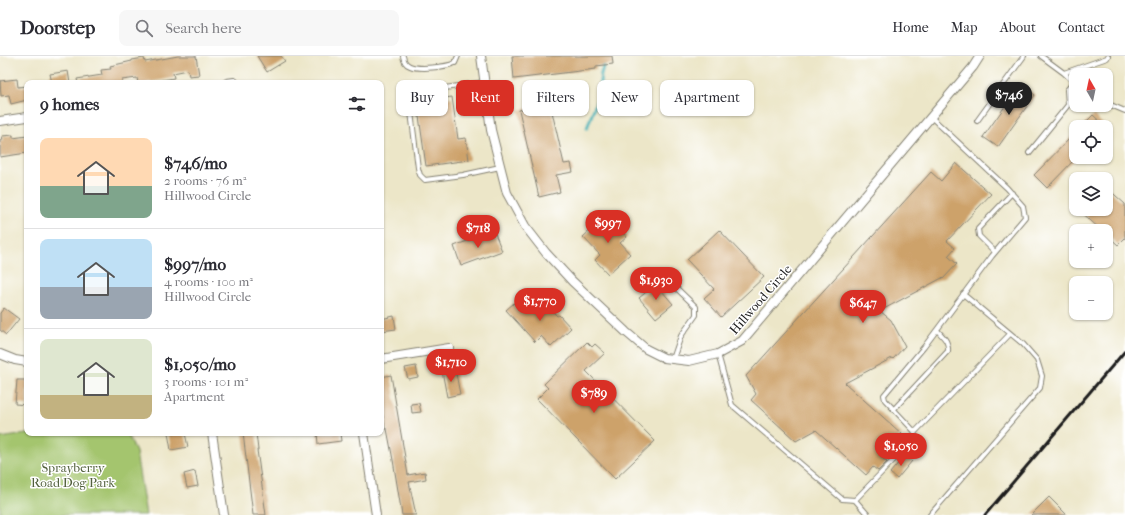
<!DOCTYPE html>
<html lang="en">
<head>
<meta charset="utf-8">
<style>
  body { margin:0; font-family:"IM FELL French Canon",serif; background:#f7f7f7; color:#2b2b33; height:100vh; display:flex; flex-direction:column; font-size:15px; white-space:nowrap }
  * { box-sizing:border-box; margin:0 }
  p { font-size:13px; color:#7c7c81 }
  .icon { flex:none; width:22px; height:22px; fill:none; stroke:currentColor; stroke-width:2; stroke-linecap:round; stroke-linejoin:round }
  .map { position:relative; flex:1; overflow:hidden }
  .panel { position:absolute; left:24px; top:24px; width:360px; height:356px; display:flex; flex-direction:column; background:#fff; border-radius:8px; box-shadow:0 1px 3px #0004 }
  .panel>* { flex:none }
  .hud { position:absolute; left:396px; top:24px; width:380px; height:36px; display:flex; gap:8px }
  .needle { width:26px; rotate:351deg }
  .fabs { position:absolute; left:1069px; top:12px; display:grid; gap:8px }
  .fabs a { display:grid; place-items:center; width:44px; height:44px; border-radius:8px; background:#fff; box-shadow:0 1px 3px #0004; font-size:20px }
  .price { position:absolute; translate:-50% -34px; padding:0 9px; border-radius:14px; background:#d93025; color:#fff; font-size:13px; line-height:26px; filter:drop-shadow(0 1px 2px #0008) }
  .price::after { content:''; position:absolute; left:50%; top:24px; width:12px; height:9px; margin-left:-6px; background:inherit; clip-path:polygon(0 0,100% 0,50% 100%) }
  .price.on { background:#222; color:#fff }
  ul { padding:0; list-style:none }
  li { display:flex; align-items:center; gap:12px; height:100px; padding:0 16px }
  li+li { border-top:1px solid #e1e1e2 }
  li span { display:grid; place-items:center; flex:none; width:112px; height:80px; border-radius:8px; color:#555 }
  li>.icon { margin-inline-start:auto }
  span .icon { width:48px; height:48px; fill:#fffc; stroke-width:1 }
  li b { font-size:17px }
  h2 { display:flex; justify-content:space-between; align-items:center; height:48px; padding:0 16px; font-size:17px }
  .tag { padding:0 14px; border-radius:8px; background:#fff; box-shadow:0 1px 3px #0004; font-size:14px; line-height:36px }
  .tag.on { background:#d93025; color:#fff }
  header { display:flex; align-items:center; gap:24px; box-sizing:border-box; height:56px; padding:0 20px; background:#fff; border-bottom:1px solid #e1e1e2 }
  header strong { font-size:19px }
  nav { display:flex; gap:22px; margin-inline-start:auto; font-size:14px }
  .search { width:280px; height:36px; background:#f7f7f7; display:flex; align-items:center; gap:10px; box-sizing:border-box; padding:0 14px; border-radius:8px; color:#7c7c81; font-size:15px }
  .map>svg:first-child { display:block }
  .green { fill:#a4c56e; stroke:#607045 }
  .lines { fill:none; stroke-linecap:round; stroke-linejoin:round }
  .stream { stroke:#40b1b7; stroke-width:3 }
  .building { fill:#cda26b }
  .service-casing { stroke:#848172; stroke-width:6 }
  .minor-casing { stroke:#848172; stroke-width:10 }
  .service { stroke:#fff; stroke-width:4 }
  .minor { stroke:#fff; stroke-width:8 }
  .rail { stroke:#1c1c1c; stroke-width:3 }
  .labels { text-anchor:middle; stroke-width:3; stroke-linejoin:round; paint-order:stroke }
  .street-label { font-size:13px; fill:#1c1c1c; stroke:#fff }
  .park-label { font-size:13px; fill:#52603d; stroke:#fff }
</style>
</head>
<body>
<header>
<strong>Doorstep</strong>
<div class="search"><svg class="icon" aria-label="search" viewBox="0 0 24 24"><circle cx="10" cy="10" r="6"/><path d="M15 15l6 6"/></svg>Search here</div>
<nav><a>Home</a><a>Map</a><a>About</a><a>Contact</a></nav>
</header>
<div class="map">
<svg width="1125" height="459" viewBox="0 0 1125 459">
  <rect width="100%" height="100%" fill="#fff"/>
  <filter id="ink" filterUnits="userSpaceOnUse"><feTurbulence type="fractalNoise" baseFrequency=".025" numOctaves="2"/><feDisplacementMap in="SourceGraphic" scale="8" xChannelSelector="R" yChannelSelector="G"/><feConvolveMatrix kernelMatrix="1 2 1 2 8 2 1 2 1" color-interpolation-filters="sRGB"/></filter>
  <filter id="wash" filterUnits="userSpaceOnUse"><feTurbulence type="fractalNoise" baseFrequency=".012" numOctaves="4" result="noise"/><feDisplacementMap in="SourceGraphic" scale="16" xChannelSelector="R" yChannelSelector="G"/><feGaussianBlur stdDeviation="0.9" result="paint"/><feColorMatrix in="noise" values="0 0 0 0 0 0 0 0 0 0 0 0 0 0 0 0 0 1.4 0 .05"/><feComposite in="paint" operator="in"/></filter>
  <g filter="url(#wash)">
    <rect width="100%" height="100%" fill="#ece6c8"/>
    <path class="green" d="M33,377H127L136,396L146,459H0V382Z"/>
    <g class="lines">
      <path class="stream" d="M587,72L598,41L601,18L606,0"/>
    </g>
    <g id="blocks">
      <path class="building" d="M178,0H196L199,19L189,20L188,14L173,17L174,22L144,27H138L137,22L122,24V27H78L77,23L102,19L101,14L111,13L110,10L132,5V4L144,2L145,6Z
        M257,0H281L285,5L267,16Z
        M512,0H612L613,8L596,10V13L514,23Z
        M68,15L70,27H52L50,18Z
        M17,23L18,31L27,30V44L11,48L9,39L1,40L0,25Z
        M1021,28L1035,39L998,91L983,81Z
        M452,41L458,83L466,82L469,104L426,110L417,46Z
        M550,47L564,108L571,107L573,116L556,119L560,136L539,141L519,54Z
        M1093,59L1106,71H1081Z
        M1076,76V102L1047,132L1034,119Z
        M13,79V82L27,80V97L0,101V84H3L2,80Z
        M956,107L991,138L947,185L955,192L948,200L957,208L943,223L942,222L880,255L891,264L905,290L893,303L892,302L845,327L902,378L881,401L887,406L878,415L873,411L866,419L816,374L796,385L751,344L756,338L746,320L931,116L941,125Z
        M1106,131L1125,148V182L1118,189L1106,178V175H1102L1078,153H1106Z
        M607,159L627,181L620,187L630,198L608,218L595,204L600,199L583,181Z
        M719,174L764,221L721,261L704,242L714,233L687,204Z
        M494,175L502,195L461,210L454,190Z
        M656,228L673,248L656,262L639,242Z
        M539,241L557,260L559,259L571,272L551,291L541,280L535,286L506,254L514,247L523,256Z
        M4,252L19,263L6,279L0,274V257Z
        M394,260L396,273L381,275V263Z
        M587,286L592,291L595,288L605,297L586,315L655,385L615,423L537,343L548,332L544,328Z
        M416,310L418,321L408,323L405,312Z
        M455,313L460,338L447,341L442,315Z
        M391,319L408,419L425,416L426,423L409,426L416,459H402L393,404L387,373H385L381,349H382L381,341V321Z
        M17,324H27V349L15,348Z
        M419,347L421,356L412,357L411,348Z
        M168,377H185L188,391L171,394Z
        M243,377H256L258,394H257L266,459H253Z
        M317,377H340L341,385L318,388Z
        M905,399L912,405L897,423L890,417Z
        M195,415L198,430L187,432L184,418Z
        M1049,441L1067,459H1031Z"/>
    </g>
  </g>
  <g filter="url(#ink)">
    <use href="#blocks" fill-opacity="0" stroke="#848172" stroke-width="1"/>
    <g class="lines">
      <defs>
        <path id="service" d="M403,0C404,5 405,8 410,10C419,14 446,11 455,7L458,0
          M1041,0L1064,17L1107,2L1108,0
          M484,26L419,36L411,40L410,48L418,112L420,119L425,124L463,119L500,111
          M1106,47L1125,55
          M977,65L1024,0
          M1029,97L1068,49L1067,34L1074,26L1064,17
          M995,196L979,180L978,173L1012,137
          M667,223L696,251V259L681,280L673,303
          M718,298L732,349L842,443L855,444L913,384L915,376L885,344L884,339L924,291L992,200L1025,161L1023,150L1007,132L931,61
          M894,353L948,295C949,285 943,281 937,274
          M915,376L1010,278
          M855,444L868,459
          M930,459L1040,332L1042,320L1037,304L1023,288L963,238"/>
        <path id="minor" d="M481,0L491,74L507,137L525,170L546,197L572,225L626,276L646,293L664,302L689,305L718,298L742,285L973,11L980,0
          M227,27L234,26
          M0,65L27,61
          M0,298L15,304L27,306
          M381,303L449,292
          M212,377L224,459
          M364,377L376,459"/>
      </defs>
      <use href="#service" class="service-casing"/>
      <use href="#minor" class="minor-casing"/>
      <use href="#service" class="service"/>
      <use href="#minor" class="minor"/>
      <path class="rail" d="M985,459L1125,295"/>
    </g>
  </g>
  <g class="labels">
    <g class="street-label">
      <text transform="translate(760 243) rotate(-49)" y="5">Hillwood Circle</text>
    </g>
    <g class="park-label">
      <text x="73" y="416">Sprayberry<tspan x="73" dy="15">Road Dog Park</tspan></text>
    </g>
  </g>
</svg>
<div class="fabs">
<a><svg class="needle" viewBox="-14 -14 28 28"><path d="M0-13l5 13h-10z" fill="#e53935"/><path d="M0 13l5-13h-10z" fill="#7c7c81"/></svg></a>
<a><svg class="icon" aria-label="locate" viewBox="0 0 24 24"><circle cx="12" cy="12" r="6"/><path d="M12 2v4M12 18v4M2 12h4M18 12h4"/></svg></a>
<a><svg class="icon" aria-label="layers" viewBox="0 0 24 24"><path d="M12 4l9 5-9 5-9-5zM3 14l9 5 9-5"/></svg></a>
<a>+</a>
<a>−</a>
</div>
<b class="price on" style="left:1009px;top:60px">$746</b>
<b class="price" style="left:608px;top:188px">$997</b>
<b class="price" style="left:478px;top:193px">$718</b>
<b class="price" style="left:656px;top:245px">$1,930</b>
<b class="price" style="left:540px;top:266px">$1,770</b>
<b class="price" style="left:863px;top:268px">$647</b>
<b class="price" style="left:451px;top:327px">$1,710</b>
<b class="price" style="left:594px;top:358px">$789</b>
<b class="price" style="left:901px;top:411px">$1,050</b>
<div class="hud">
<a class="tag">Buy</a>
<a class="tag on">Rent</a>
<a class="tag">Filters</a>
<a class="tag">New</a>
<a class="tag">Apartment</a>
</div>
<section class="panel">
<h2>9 homes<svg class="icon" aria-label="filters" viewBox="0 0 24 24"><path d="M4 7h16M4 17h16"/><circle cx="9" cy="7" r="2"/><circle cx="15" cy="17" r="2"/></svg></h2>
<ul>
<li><span style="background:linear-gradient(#ffd9b3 60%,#7fa58c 0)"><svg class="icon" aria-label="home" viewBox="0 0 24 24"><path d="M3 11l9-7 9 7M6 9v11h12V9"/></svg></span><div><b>$746/mo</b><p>2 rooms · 76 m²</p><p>Hillwood Circle</p></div></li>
<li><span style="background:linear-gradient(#bfe0f5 60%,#9aa5b1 0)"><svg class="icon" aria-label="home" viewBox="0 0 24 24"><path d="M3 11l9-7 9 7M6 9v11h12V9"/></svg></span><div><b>$997/mo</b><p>4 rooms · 100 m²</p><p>Hillwood Circle</p></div></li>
<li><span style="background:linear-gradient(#dfe7d0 70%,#c2b280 0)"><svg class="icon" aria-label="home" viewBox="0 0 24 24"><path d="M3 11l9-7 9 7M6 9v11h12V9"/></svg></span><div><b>$1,050/mo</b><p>3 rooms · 101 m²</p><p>Apartment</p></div></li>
</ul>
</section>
</div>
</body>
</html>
